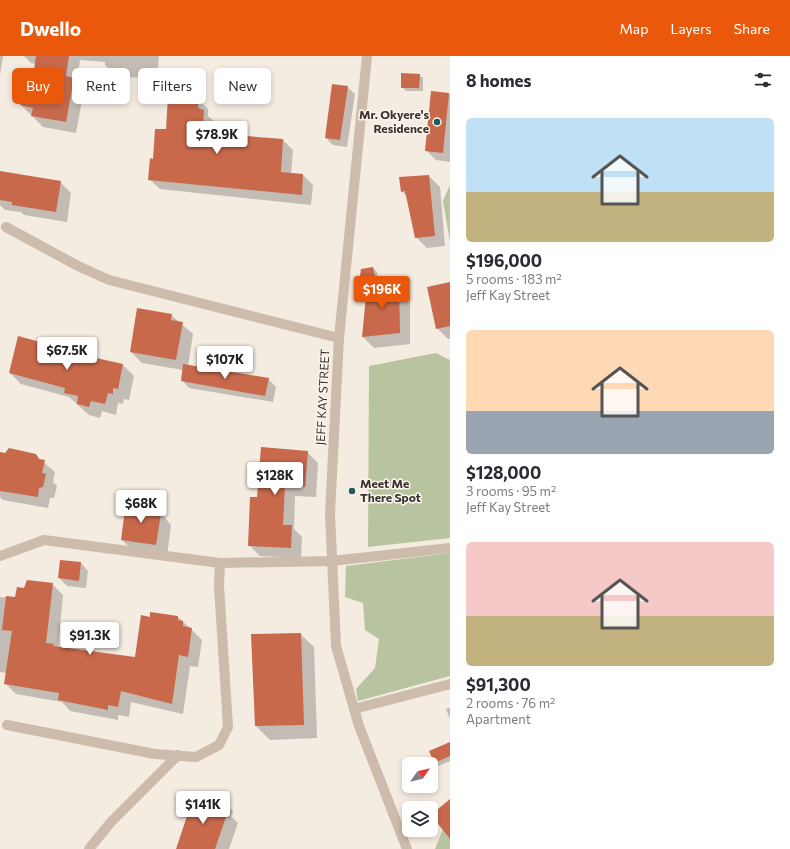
<!DOCTYPE html>
<html lang="en">
<head>
<meta charset="utf-8">
<style>
  body { margin:0; font-family:Commissioner,sans-serif; background:#f2f2f3; color:#2b2b33; height:100vh; display:flex; flex-direction:column; font-size:15px; white-space:nowrap }
  * { box-sizing:border-box; margin:0 }
  p { font-size:13px; color:#7c7c81 }
  .icon { flex:none; width:22px; height:22px; fill:none; stroke:currentColor; stroke-width:2; stroke-linecap:round; stroke-linejoin:round }
  .map { position:relative; flex:1; overflow:hidden }
  .drawer { display:flex; flex-direction:column; background:#fff; width:340px }
  .drawer>* { flex:none }
  .top-card { position:absolute; left:12px; top:12px; width:378px; height:36px; display:flex; gap:8px }
  .needle { width:26px; rotate:56deg }
  .tools { position:absolute; left:402px; top:701px; display:grid; gap:8px }
  .tools a { display:grid; place-items:center; width:36px; height:36px; border-radius:6px; background:#fff; box-shadow:0 2px 6px #0003; font-size:20px }
  .price { position:absolute; translate:-50% -34px; padding:0 9px; border-radius:4px; background:#fff; color:#222; font-size:13px; line-height:26px; filter:drop-shadow(0 1px 2px #0008) }
  .price::after { content:''; position:absolute; left:50%; top:24px; width:12px; height:9px; margin-left:-6px; background:inherit; clip-path:polygon(0 0,100% 0,50% 100%) }
  .price.active { background:#ea580c; color:#fff }
  ul { padding:0; list-style:none }
  li { display:grid; align-content:center; gap:8px; height:212px; padding:0 16px }
  li span { display:grid; place-items:center; height:124px; border-radius:6px; color:#555 }
  li>.icon { margin-inline-start:auto }
  span .icon { width:72px; height:72px; fill:#fffc; stroke-width:1 }
  li b { font-size:17px }
  h2 { display:flex; justify-content:space-between; align-items:center; height:48px; padding:0 16px; font-size:17px }
  .tag { padding:0 14px; border-radius:6px; background:#fff; box-shadow:0 2px 6px #0003; font-size:14px; line-height:36px }
  .tag.active { background:#ea580c; color:#fff }
  header { display:flex; align-items:center; gap:24px; box-sizing:border-box; height:56px; padding:0 20px; background:#ea580c; color:#fff }
  header strong { font-size:19px }
  nav { display:flex; gap:22px; margin-inline-start:auto; font-size:14px }
  main { display:flex; flex:1; min-height:0 }
  .map>svg:first-child { display:block }
  .green { fill:#b8c4a0 }
  .shadow { fill:#0003 }
  .building { fill:#c8694b }
  .lines { fill:none; stroke-linecap:round; stroke-linejoin:round }
  .lane { stroke:#cdbbac; stroke-width:10 }
  .street { stroke:#cdbbac; stroke-width:10 }
  .poi-dot { fill:#1f5a5e; stroke:#fbf5ee; stroke-width:1.5 }
  .labels { text-anchor:middle; stroke-width:3; stroke-linejoin:round; paint-order:stroke }
  .poi-label { font-size:12px; font-weight:bold; fill:#3b302b; stroke:#fbf5ee; text-anchor:end }
  .street-label { font-size:12px; fill:#3b302b; stroke:#fbf5ee }
</style>
</head>
<body>
<header>
<strong>Dwello</strong>
<nav><a>Map</a><a>Layers</a><a>Share</a></nav>
</header>
<main>
<div class="map">
<svg width="450" height="793" viewBox="0 0 450 793">
  <rect width="100%" height="100%" fill="#f4ebe1"/>
  <path class="green" d="M450,129V186L443,145Z
    M436,297L450,304V482L368,491L369,310Z
    M450,497V620L358,645L356,633L375,612L379,583L365,574L363,547L345,541L346,510Z
    M450,755V793H435Z"/>
  <path class="shadow" d="M0,0H3L0,19Z
    M24,0H159L157,23L115,20L105,9V6L80,4L77,27L84,33L76,77L43,71L21,49L33,28L36,8L31,7Z
    M419,19L423,22V35H406L402,31Z
    M347,31L355,38L347,91L333,89L326,82Z
    M448,38L450,39V106L436,104L426,94Z
    M198,43L208,53V60L214,65L213,73H218L224,79L283,84L293,94L291,118L303,119L313,129L311,149L160,133L149,123L154,104L167,74Z
    M0,116L60,126L71,137L67,166L24,159L21,156L5,154L0,149Z
    M429,120L440,131L445,190L427,192L416,181L407,141L402,135Z
    M373,212L377,216L379,230L399,228L410,239V288L374,292L363,281L368,230H364L360,226Z
    M450,227V283H448L437,272Z
    M171,259L193,278L188,310L268,323L276,331L273,346L189,332L182,324L183,314L142,307L131,296Z
    M65,294L67,296L123,309L134,320L129,344L124,343L123,348L118,347L116,359L102,355L100,362L89,359L69,341L21,328L10,317Z
    M307,396L318,407L316,441L295,440L294,473L302,481L301,502L260,500L249,489L258,442Z
    M0,397L35,399L55,416L53,426L57,430L54,442H50L48,452L3,444L0,441Z
    M156,451L171,469L167,500L133,495L122,484Z
    M81,507L88,515L86,532L67,530L59,522Z
    M52,528L63,539L58,591L136,602L150,562L178,561L191,573L202,584L198,611L190,610L183,658L131,646L129,661L118,659V664L70,655L62,646L16,638L5,627L7,617L0,616V541L16,542L24,533Z
    M300,578L314,591L317,682L270,684L256,670Z
    M450,652V663L446,653Z
    M450,687V705L438,710L435,706Z
    M209,740L222,744L233,755L231,760L238,767L229,793H177L207,747Z"/>
  <path class="building" d="M36,0H69L66,20L74,22L66,66L31,60L33,52L20,49L24,26L32,27Z
    M401,17L420,18L419,32H401Z
    M332,28L348,30L340,84L325,82Z
    M431,35L449,37L443,97L425,95Z
    M168,40L199,42L198,52L204,54L203,71L219,72L220,78L283,83L281,116L303,118L302,139L148,124L150,102L153,103L155,73H166Z
    M0,115L61,125L56,156L12,149V146L0,144Z
    M429,119L435,180L415,182L405,135L401,136L399,121Z
    M373,211L376,225L359,227L361,213Z
    M450,226V270L436,273L427,231Z
    M399,227L400,277L362,281L367,230Z
    M137,252L172,258L171,264L183,266L176,304L130,296Z
    M18,280L66,293L65,295L123,308L118,333L113,332V338L108,337L105,348L91,345L89,351L77,348L78,340L64,337L65,332L9,317Z
    M183,308L269,322L265,340L181,325Z
    M261,391L308,395L305,431L285,429L283,469H292L291,492L248,490L250,441H257Z
    M9,392L36,398L39,403L45,404L42,417L46,418L43,431L39,432L38,441L0,435V396L5,397Z
    M126,446L156,451L155,456L161,457L156,489L121,484Z
    M60,504L81,506L79,525L58,522Z
    M27,524L53,527L46,587L54,588L53,590L135,601L141,559L150,561V556L178,560V564L183,565V570L192,572L188,601L179,599L172,648L121,635L118,651L108,649V654L58,644L59,637L4,628L12,575L2,574L6,540L15,541L17,531L24,532Z
    M301,577L304,669L255,670L251,578Z
    M450,686V700L434,707L429,695Z
    M208,739L222,743L219,752L228,755L215,793H176L193,742L206,746Z
    M450,743V783L431,759Z"/>
  <g class="lines">
    <path class="lane" d="M6,171L78,210L109,224L339,282
      M332,505L450,492"/>
    <path class="street" d="M367,0L339,282L330,457L336,590L359,670L407,793
      M0,500L44,484L220,507L332,505
      M354,653L450,628
      M7,669L155,698L196,701L219,689L228,671L219,530L220,507
      M89,793L111,766L178,699"/>
  </g>
  <g class="poi-dot">
    <circle cx="437" cy="66" r="4"/>
    <circle cx="352" cy="435" r="4"/>
  </g>
  <g class="labels">
    <g class="poi-label">
      <text x="429" y="63">Mr. Okyere's<tspan x="429" dy="14">Residence</tspan></text>
      <text x="360" y="432" text-anchor="start">Meet Me<tspan x="360" dy="14">There Spot</tspan></text>
    </g>
    <g class="street-label">
      <text transform="translate(323 341) rotate(-87)" y="4">JEFF KAY STREET</text>
    </g>
  </g>
</svg>
<div class="tools">
<a><svg class="needle" viewBox="-14 -14 28 28"><path d="M0-13l5 13h-10z" fill="#e53935"/><path d="M0 13l5-13h-10z" fill="#7c7c81"/></svg></a>
<a><svg class="icon" aria-label="layers" viewBox="0 0 24 24"><path d="M12 4l9 5-9 5-9-5zM3 14l9 5 9-5"/></svg></a>
</div>
<b class="price" style="left:217px;top:99px">$78.9K</b>
<b class="price active" style="left:382px;top:254px">$196K</b>
<b class="price" style="left:67px;top:315px">$67.5K</b>
<b class="price" style="left:225px;top:324px">$107K</b>
<b class="price" style="left:275px;top:440px">$128K</b>
<b class="price" style="left:141px;top:468px">$68K</b>
<b class="price" style="left:90px;top:600px">$91.3K</b>
<b class="price" style="left:203px;top:769px">$141K</b>
<div class="top-card">
<a class="tag active">Buy</a>
<a class="tag">Rent</a>
<a class="tag">Filters</a>
<a class="tag">New</a>
</div>
</div>
<section class="drawer">
<h2>8 homes<svg class="icon" aria-label="filters" viewBox="0 0 24 24"><path d="M4 7h16M4 17h16"/><circle cx="9" cy="7" r="2"/><circle cx="15" cy="17" r="2"/></svg></h2>
<ul>
<li><span style="background:linear-gradient(#bfe0f5 60%,#c2b280 0)"><svg class="icon" aria-label="home" viewBox="0 0 24 24"><path d="M3 11l9-7 9 7M6 9v11h12V9"/></svg></span><div><b>$196,000</b><p>5 rooms · 183 m²</p><p>Jeff Kay Street</p></div></li>
<li><span style="background:linear-gradient(#ffd9b3 65%,#9aa5b1 0)"><svg class="icon" aria-label="home" viewBox="0 0 24 24"><path d="M3 11l9-7 9 7M6 9v11h12V9"/></svg></span><div><b>$128,000</b><p>3 rooms · 95 m²</p><p>Jeff Kay Street</p></div></li>
<li><span style="background:linear-gradient(#f6c9c9 60%,#c2b280 0)"><svg class="icon" aria-label="home" viewBox="0 0 24 24"><path d="M3 11l9-7 9 7M6 9v11h12V9"/></svg></span><div><b>$91,300</b><p>2 rooms · 76 m²</p><p>Apartment</p></div></li>
</ul>
</section>
</main>
</body>
</html>
